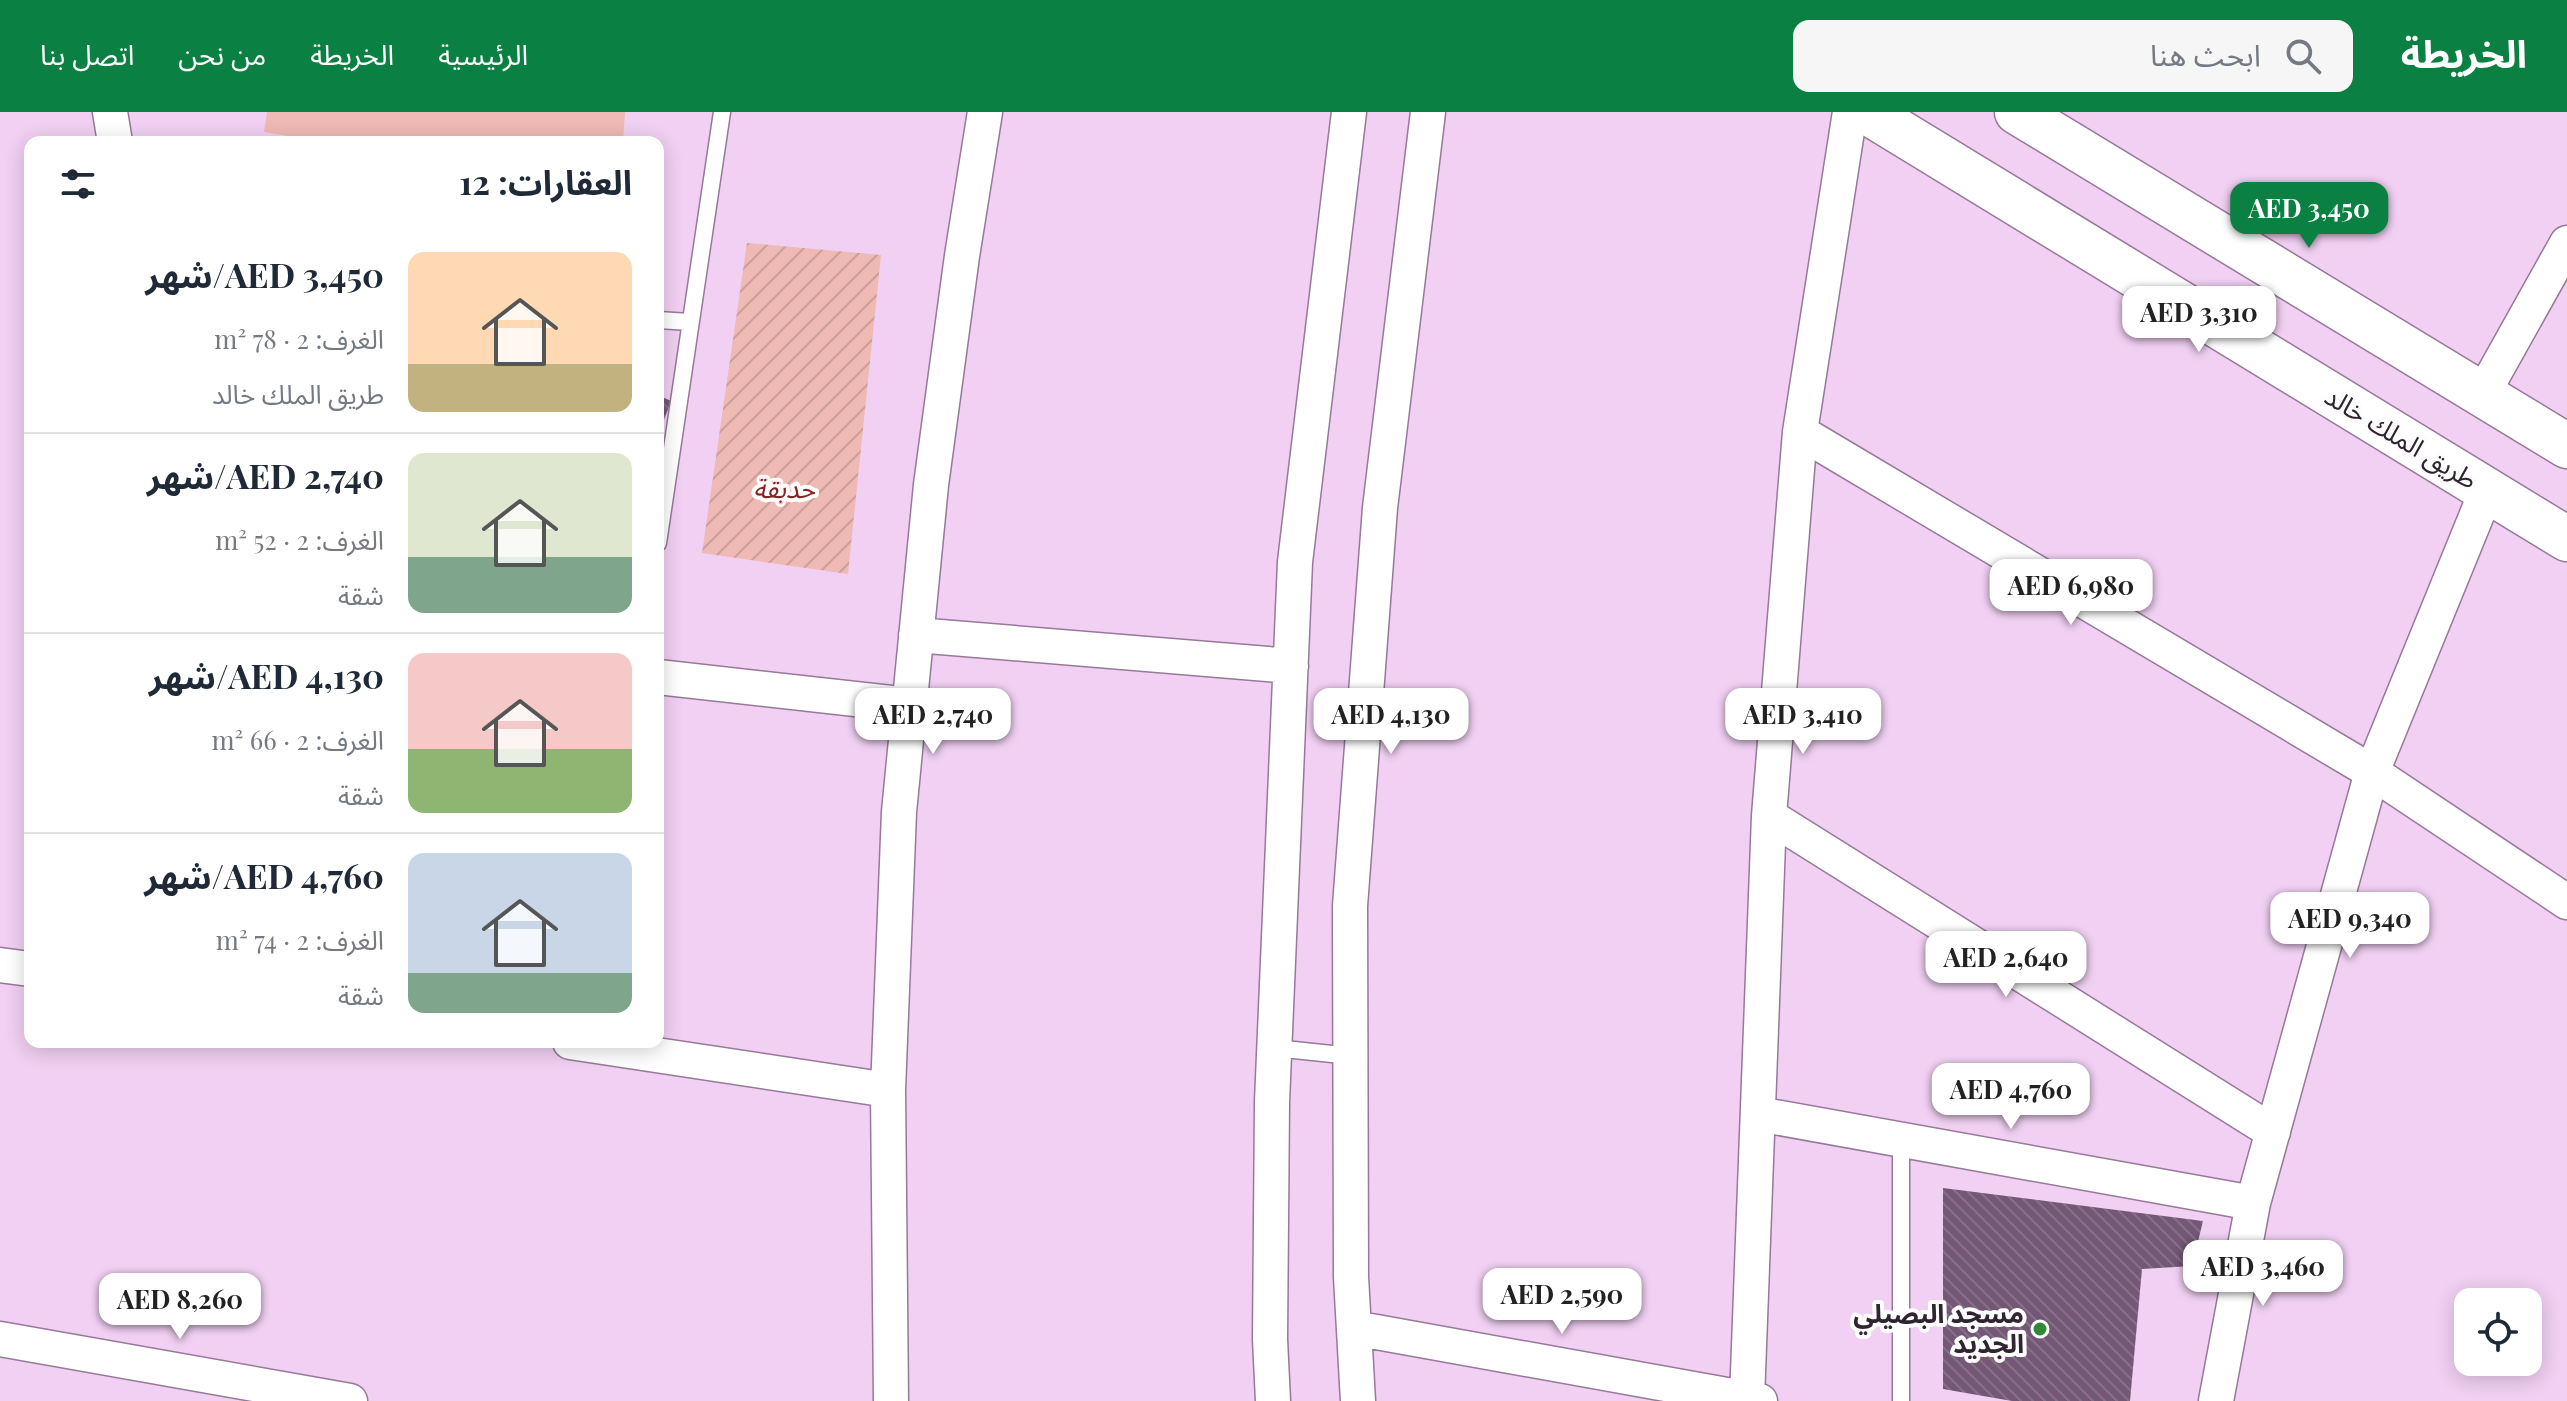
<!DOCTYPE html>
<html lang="ar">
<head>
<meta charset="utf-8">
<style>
  body { margin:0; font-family:"Playfair Display","Noto Sans Arabic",serif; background:#f6f6f7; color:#1f2937; direction:rtl; height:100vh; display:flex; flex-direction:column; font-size:30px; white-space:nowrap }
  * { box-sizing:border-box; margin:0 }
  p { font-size:26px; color:#747a83 }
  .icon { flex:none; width:44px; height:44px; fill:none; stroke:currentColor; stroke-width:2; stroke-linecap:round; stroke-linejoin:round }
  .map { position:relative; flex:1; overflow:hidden; direction:ltr }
  .drawer { position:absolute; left:24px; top:24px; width:640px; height:912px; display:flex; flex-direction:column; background:#fff; border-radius:16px; box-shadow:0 4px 20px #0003; direction:rtl }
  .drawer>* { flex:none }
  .tools { position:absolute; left:2454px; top:1176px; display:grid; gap:16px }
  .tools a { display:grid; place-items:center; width:88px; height:88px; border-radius:16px; background:#fff; box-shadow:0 4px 20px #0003; font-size:40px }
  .price { position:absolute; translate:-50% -68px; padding:0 18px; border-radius:16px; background:#fff; color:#222; font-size:26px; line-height:52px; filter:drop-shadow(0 2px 4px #0008) }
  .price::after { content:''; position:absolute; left:50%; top:48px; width:24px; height:18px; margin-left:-12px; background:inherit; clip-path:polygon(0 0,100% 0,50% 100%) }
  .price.current { background:#0b8043; color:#fff }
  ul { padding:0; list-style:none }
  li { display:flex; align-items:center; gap:24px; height:200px; padding:0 32px }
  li+li { border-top:2px solid #e0e1e3 }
  li span { display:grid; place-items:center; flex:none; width:224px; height:160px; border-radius:16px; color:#555 }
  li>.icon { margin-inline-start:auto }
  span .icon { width:96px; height:96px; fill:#fffc; stroke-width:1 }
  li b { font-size:34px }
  h2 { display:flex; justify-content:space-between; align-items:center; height:96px; padding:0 32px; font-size:34px }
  header { display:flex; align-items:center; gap:48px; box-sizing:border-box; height:112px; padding:0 40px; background:#0b8043; color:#fff }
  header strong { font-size:38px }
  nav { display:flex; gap:44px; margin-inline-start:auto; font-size:28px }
  .search { width:560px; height:72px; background:#f6f6f7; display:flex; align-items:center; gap:20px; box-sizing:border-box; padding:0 28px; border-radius:16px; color:#747a83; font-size:30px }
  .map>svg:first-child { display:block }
  .park { fill:#efb9b4 }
  .garden { fill:url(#garden-furrows) }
  .building { fill:url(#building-back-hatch) }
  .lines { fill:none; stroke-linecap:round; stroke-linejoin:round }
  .service-casing { stroke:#977999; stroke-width:19 }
  .minor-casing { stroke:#977999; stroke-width:37 }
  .secondary-casing { stroke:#977999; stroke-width:47 }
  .service { stroke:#fff; stroke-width:16 }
  .minor { stroke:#fff; stroke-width:34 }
  .secondary { stroke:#fff; stroke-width:44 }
  .poi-dot { fill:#318938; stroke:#fdfdfd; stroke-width:3 }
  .labels { text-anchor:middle; stroke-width:8; stroke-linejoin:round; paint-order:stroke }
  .street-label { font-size:26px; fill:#302431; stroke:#fdfdfd }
  .park-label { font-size:26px; font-style:italic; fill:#862525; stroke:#fdfdfd }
  .poi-label { font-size:26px; font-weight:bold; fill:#302431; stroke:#fdfdfd; text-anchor:end }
</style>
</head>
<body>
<header>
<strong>الخريطة</strong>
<div class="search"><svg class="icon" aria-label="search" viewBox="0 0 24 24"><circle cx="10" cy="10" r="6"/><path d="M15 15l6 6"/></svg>ابحث هنا</div>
<nav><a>الرئيسية</a><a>الخريطة</a><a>من نحن</a><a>اتصل بنا</a></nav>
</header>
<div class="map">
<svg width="2567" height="1289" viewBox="0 0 2567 1289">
  <defs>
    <pattern id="garden-furrows" width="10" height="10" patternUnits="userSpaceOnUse" patternTransform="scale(2)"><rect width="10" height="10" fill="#efb9b4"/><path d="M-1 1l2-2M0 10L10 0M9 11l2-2" fill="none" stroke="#cd9f9b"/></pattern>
    <pattern id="building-back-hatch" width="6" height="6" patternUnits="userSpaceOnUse" patternTransform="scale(2)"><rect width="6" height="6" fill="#735775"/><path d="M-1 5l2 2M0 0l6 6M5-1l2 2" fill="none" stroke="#867088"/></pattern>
  </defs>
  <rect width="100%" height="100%" fill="#f1d0f3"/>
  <path class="park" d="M267,0H625L623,30H325L264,20Z"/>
  <path class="garden" d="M747,131L881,143L848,462L702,441Z"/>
  <path class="building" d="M658,283L671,289L658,324Z
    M1943,1076L2203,1109L2192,1154L2142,1157L2130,1289H2012L1943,1277Z"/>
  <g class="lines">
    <defs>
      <path id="service" d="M658,208L690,210
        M658,431L722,0
        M1275,936L1351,944
        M1901,1289V1028"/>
      <path id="minor" d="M110,0L115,30
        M2482,283L2567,131
        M1800,320L2372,660L2567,790
        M916,523L1291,554
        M658,565L909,593
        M1769,704L2273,1020
        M0,853L30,857
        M570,930L888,978
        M1758,1002L2253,1091
        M1354,1216L1760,1289
        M0,1227L350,1289
        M1747,1287L1769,704L1800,320L1850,0
        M891,1289L888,978L899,700L931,373L962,144L985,0
        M1273,1289L1270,1227L1272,990L1295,450L1349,0
        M1358,1289L1351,1165L1350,794L1380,396L1428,0
        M2216,1289L2253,1091L2372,660L2487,378"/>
      <path id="secondary" d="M1867,0L2567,427
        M2017,0L2567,334"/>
    </defs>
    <use href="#service" class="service-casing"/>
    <use href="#minor" class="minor-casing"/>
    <use href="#secondary" class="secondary-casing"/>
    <use href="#service" class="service"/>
    <use href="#minor" class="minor"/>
    <use href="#secondary" class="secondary"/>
  </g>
  <circle class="poi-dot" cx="2040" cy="1217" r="8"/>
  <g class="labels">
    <g class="street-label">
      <text transform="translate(2401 326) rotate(31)" y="9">طريق الملك خالد</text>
    </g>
    <g class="park-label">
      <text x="784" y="386">حدبقة</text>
    </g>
    <g class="poi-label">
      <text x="2024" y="1211">مسجد البصيلي<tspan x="2024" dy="30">الجديد</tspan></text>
    </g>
  </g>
</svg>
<div class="tools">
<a><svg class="icon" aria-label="locate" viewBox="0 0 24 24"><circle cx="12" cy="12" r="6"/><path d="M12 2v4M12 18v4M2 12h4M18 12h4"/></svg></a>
</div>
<b class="price current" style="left:2309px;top:138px">AED 3,450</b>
<b class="price" style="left:2199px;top:242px">AED 3,310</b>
<b class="price" style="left:2071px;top:515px">AED 6,980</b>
<b class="price" style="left:933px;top:644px">AED 2,740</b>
<b class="price" style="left:1391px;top:644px">AED 4,130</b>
<b class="price" style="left:1803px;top:644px">AED 3,410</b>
<b class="price" style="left:2350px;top:848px">AED 9,340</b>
<b class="price" style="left:2006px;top:887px">AED 2,640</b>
<b class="price" style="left:2011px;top:1019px">AED 4,760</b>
<b class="price" style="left:2263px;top:1196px">AED 3,460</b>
<b class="price" style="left:1562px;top:1224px">AED 2,590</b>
<b class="price" style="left:180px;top:1229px">AED 8,260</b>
<section class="drawer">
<h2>العقارات: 12<svg class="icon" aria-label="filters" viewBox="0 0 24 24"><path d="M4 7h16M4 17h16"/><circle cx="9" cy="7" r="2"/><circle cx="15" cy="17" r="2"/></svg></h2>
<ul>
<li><span style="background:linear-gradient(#ffd9b3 70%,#c2b280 0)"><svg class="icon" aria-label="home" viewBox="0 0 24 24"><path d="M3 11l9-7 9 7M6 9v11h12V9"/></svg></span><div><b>AED 3,450/شهر</b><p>الغرف: 2 · 78 m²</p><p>طريق الملك خالد</p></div></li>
<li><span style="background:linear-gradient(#dfe7d0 65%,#7fa58c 0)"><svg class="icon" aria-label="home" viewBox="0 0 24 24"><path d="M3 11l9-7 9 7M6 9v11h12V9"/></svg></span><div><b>AED 2,740/شهر</b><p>الغرف: 2 · 52 m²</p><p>شقة</p></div></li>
<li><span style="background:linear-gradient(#f6c9c9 60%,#8fb573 0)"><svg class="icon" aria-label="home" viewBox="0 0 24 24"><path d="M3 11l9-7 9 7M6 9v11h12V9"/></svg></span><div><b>AED 4,130/شهر</b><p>الغرف: 2 · 66 m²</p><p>شقة</p></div></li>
<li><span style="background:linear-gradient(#c9d6e8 75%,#7fa58c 0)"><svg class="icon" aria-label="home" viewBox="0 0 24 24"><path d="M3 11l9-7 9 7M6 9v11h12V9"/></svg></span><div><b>AED 4,760/شهر</b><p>الغرف: 2 · 74 m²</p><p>شقة</p></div></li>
</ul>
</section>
</div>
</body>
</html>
